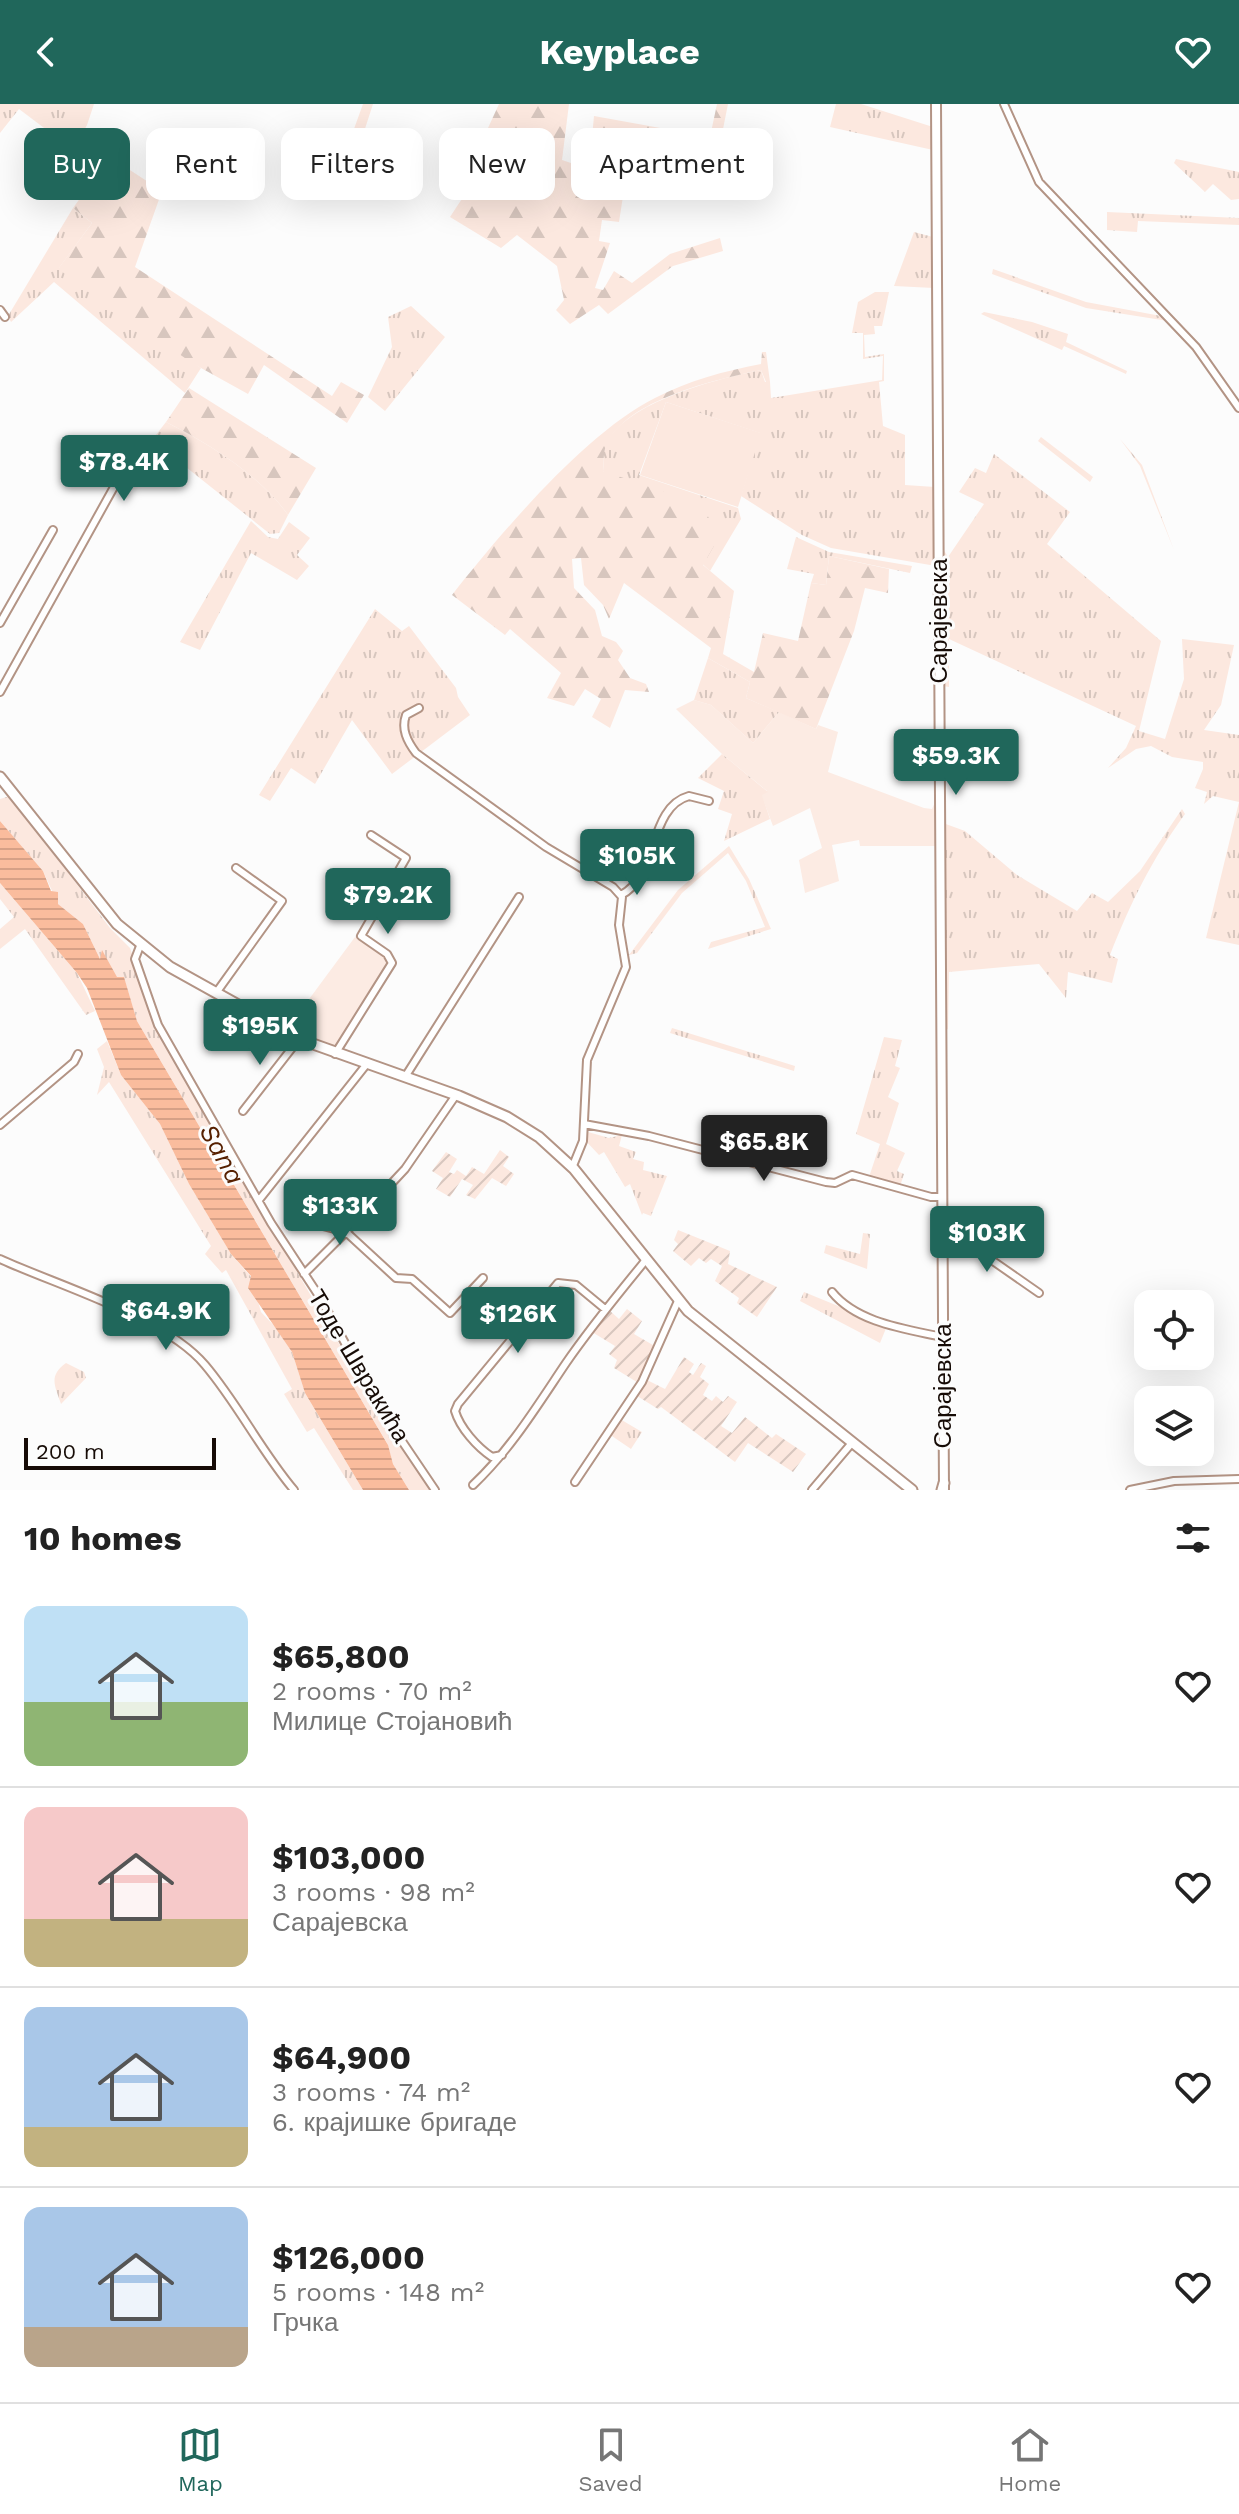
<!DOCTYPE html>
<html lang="en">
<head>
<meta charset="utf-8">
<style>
  body { margin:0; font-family:"Work Sans",sans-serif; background:#f6f6f6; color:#222; height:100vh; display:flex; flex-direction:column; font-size:30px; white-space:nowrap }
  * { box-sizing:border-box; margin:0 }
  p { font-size:26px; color:#767676 }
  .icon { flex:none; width:44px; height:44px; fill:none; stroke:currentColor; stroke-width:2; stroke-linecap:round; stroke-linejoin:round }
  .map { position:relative; height:1386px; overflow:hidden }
  .side { display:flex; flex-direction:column; background:#fff; flex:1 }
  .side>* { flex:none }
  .hud { position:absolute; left:24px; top:24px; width:800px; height:72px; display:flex; gap:16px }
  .controls { position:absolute; left:1134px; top:1186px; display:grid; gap:16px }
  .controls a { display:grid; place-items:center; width:80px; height:80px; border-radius:16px; background:#fff; box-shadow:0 8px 32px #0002; font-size:40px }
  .scale { position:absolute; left:24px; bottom:20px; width:192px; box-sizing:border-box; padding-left:8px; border:4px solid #160b06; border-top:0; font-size:22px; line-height:28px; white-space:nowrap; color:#160b06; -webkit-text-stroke:6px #fcfcfc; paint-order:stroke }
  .price { position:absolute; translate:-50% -68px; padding:0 18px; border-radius:8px; background:#20675b; color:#fff; font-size:26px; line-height:52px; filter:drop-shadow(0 2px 4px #0008) }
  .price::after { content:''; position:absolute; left:50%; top:48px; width:24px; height:18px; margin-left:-12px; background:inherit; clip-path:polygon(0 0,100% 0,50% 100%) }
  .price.active { background:#222; color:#fff }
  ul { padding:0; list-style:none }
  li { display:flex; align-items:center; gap:24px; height:200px; padding:0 24px }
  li+li { border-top:2px solid #e0e0e0 }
  li span { display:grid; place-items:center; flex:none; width:224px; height:160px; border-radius:16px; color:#555 }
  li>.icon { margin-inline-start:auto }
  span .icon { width:96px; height:96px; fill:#fffc; stroke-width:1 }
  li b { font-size:34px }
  h2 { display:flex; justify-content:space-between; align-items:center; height:96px; padding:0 24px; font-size:34px }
  .pill { padding:0 28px; border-radius:16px; background:#fff; box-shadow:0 8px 32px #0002; font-size:28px; line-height:72px }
  .pill.active { background:#20675b; color:#fff }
  header { display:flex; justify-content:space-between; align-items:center; height:104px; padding:0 24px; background:#20675b; color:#fff; font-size:36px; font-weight:700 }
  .dock { display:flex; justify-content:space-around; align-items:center; height:112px; border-top:2px solid #e0e0e0; background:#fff; font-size:22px; color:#767676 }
  .dock a { display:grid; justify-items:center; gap:4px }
  .dock .active { color:#20675b }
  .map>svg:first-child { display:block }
  .built { fill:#fcebe3 }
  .grass { fill:url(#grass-tufts) }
  .forest { fill:url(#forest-firs) }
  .garden { fill:url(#garden-furrows) }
  .pitch { fill:#fce8df }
  .water { fill:url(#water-rules) }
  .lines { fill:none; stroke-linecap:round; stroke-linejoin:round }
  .street-casing { stroke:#b39485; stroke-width:10 }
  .secondary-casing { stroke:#b39485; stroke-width:12 }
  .primary-casing { stroke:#b39485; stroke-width:13 }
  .street { stroke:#fff; stroke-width:6 }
  .secondary { stroke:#fff; stroke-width:8 }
  .primary { stroke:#fff; stroke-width:9 }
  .labels { text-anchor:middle; stroke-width:6; stroke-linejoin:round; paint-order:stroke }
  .street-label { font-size:24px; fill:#160b06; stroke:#fcfcfc }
  .water-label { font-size:26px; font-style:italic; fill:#562000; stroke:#fcfcfc }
</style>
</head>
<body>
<header><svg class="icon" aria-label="back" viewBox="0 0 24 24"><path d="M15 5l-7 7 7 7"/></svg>Keyplace<svg class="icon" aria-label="heart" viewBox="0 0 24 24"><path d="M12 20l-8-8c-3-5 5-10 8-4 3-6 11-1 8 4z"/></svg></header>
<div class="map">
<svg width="1239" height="1386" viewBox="0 0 1239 1386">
  <defs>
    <pattern id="grass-tufts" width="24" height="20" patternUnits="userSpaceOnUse" patternTransform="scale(2)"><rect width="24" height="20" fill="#fce8df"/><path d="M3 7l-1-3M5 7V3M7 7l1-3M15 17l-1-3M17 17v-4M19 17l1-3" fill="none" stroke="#d7c6be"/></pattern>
    <pattern id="forest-firs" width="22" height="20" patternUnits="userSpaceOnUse" patternTransform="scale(2)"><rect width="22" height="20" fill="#fce8df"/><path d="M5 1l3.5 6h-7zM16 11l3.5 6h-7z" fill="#d7c6be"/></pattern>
    <pattern id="garden-furrows" width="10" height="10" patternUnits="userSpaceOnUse" patternTransform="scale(2)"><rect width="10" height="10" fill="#fce8df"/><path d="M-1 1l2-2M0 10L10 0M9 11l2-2" fill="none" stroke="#d7c6be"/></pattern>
    <pattern id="water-rules" width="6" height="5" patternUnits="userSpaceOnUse" patternTransform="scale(2)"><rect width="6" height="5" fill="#fabc9d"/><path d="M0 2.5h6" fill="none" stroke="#d6a086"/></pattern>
  </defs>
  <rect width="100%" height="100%" fill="#fcfcfc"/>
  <path class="built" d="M694,596L711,601L753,639L779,608L816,625L818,621L838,628L828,668L924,704L932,705L936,696V742H860L859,736L832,741L839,777L805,789L799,756L822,744L810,704L773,722L761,690L767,687L722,650L676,605Z
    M355,833L385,850L390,858L334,946L287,925Z"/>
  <path class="grass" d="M0,0H94L87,21L51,87L46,78L68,42L19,5L0,29Z
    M363,0H373L361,37L399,50L392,62L399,70L395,77L385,74L370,95L366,84L351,68L352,50L346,47Z
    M836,0H861L933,23V46L830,23Z
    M1176,55L1239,68V95L1231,96L1213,80L1205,88L1174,59Z
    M73,104L92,119L59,164L201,264L185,289L54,178L11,218L8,212Z
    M1107,108L1239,114V121L1138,117L1137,128L1107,126Z
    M914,128L933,133L934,184L894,182Z
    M993,165L1086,198L1161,212L1168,217L1086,204L992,170Z
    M875,188H889L882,222H874L875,230L864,231L865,253L884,250V277L879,278L883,322L905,331V381L935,383L936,462L831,444L802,431L741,392L760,329L666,298L639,371L738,404L741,415L710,467L603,367C604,360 603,349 605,342C623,298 720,274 761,266L765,278H770L771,294L882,276L883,252L863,255V229H852L858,198Z
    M411,202L445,233L385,307L368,293L392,243L388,213Z
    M984,208L1032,218L1068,230L1066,238L1127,267L1126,270L1064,242L1062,246L981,210Z
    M166,318C208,339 261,372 288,411L279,429L270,430L152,336Z
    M1041,333L1093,373L1090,378L1038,337Z
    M1120,335L1142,361L1174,446L1140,362Z
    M994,350L1070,408L1047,440L1161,537L1139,627L1165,635L1184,575L1182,535L1234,541L1221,601L1204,626L1239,631V841L1206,834L1239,698L1213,692L1204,700L1207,688L1195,684L1203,665V658L1172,653L1151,642L1136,645L1108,664L1126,644L1136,622L949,535V583L943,582L942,443L948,453L984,400L959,388L975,364L986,369Z
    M251,417L268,433L278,435L289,418L310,434L297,451L309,462L297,476L251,449L200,546L180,538Z
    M796,433L829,448L912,462L910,469L829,452L826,481L811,479L814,470L787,465Z
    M375,505L402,527L409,522L456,584L458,593L470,611L392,670L352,616L315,680L291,664L270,697L259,691Z
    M708,554L750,578L746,594L779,608L753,639L711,601L694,596Z
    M722,650L768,688L762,691L770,715L724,737L732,710L718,705L724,687L698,674Z
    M10,692L110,824L130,844L159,925L181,969L387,1322L431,1386H409L393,1360L387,1339L137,917L124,874H117L101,857L83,820L58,800L43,767L0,717V695Z
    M1182,705L1185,710C1152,755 1130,800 1110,851L1118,855L1112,879L1068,868L1066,894L1039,860L949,868L948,925L944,926L943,719L965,727L1017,771L1077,807L1092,789L1108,798L1140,767Z
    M729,742L749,775L771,825L708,845L711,838L765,823L746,777L728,749L682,789L637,849L629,851L678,786Z
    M0,779L77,869L95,907L86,911L25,825L0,845V825L14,813L0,795Z
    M672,924L795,962L794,967L670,929Z
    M884,933L902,936L895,962L900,964L888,993L899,999L886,1040L905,1049L897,1067L904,1070L900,1082L869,1073L880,1040L856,1030Z
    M107,937L121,971L160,1020L189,1080L231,1150L251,1173L261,1208L281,1229L292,1248L305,1289L363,1386H353L314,1324L307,1328L284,1290L292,1285L226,1166L222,1169L205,1150L211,1142L109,978L97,991L104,963L97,945Z
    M588,1028L609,1034L622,1031L619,1042L636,1048L633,1055L644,1058L643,1066L667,1072L651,1112L643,1109L642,1111L630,1080L625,1083L604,1048L599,1051L583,1034Z
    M863,1129L870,1130L867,1165L824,1149L826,1141L860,1150Z
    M804,1188L887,1222L880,1239L800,1197Z
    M66,1259L84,1268L86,1274L61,1300C55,1282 48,1272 66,1259Z
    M620,1315L642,1328L631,1345L609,1330Z"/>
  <path class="forest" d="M499,0H569L562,56L589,65L594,12L710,33L717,0H728L716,60L645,46L641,74L626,73L619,118L602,116L599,137L610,139L595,184L603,186L614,167L632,179L670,150L720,134L723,147L673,162L608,210L599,201L570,220L556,206L564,196L557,162L517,131L501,144L450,113L488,55L477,48Z
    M110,53L162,87L135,163L332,292L341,278L364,291L347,319L264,261L248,290L192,259L58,165L92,119L73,104Z
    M762,248H766L770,278H766L761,266C718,275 624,296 606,342C603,348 604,360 603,367L703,401L718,435L703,461L734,487L723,550L754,568L763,529L798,537L811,479L826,481L829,452L889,465L888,489L865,484L854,527L816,625L746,594L750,578L708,554L711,544L624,479L609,515L603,501L584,481L581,454L572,455L574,484L595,506L602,532L616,538L623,547L618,556L630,574L646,580L649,588L625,586L610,624L592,613L601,595L585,585L574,602L547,594L561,569L510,525L505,531L452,491C501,429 585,329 655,294C688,277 724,267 761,260Z
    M189,284L316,364L288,411C261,372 208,339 166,318Z"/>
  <path class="garden" d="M500,1046L509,1053L503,1062L514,1070L506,1082L492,1074L475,1095L466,1091L473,1081L462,1075L450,1093L436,1085L443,1074L432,1067L446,1048L457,1055L449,1068L454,1070L457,1066L466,1072L472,1063L484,1070Z
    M678,1126L730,1147L728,1160L777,1183L757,1213L737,1199L739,1194L715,1177L722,1162L711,1155L706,1159L699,1154L691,1162L673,1147L678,1140L674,1136Z
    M627,1205L642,1217L634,1230L658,1244L643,1274L665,1285L684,1253L694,1260L689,1268L693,1271L701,1259L706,1262L700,1273L709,1280L703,1291L712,1297L716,1292L723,1298L728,1292L737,1298L721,1322L732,1329L745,1313L772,1334L776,1330L806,1350L793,1368L748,1339L735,1358L661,1303L658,1305L634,1290L640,1280L614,1264L617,1256L609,1250L615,1242L592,1228L609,1206L619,1215Z"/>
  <path class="pitch" d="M666,298L761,329L738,403L640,371Z"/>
  <path class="water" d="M0,717L43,767L51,787L58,788V800L83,820L100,855L102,846L117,873H124L137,917L388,1341L393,1360L409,1386H363L357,1376L305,1289L292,1248L248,1184L251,1172L231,1150L189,1080L160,1020L121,971L87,884L77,869L0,779Z"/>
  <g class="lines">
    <defs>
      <path id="street" d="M1004,0L1039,78L1196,243L1239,304
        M0,206L5,213
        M0,519L53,426
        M0,588L129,356L140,355
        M419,604L406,611C401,625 407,637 416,649L546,743L613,783L622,793L619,821L626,863L587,956L583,1037L572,1064
        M621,791C658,773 648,703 689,692L709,697
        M140,842L135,855L158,921L271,1119L321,1195L383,1309L435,1386
        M216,889L282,797L236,764
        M335,950L392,859L387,850L361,832L406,754L371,731
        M405,973L519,793
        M456,991L405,1065L346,1128L396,1174L412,1175L450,1209L483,1174
        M243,1007L299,935
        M584,1020L649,1032L826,1078L835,1079L852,1071L931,1093H943
        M0,1021L74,958L78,950
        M259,1096L366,961
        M306,1112L315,1120L346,1128
        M943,1129L960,1134L1039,1189
        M0,1155C59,1182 165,1213 205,1261C238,1300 261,1347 294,1386
        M304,1170L346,1128
        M832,1188C857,1219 906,1225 942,1233
        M502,1351L492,1353C477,1343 460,1324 455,1307L458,1300L558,1179L576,1181L605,1205
        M575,1378L642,1278L678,1197
        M473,1381C511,1345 537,1302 566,1259C590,1224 618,1190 645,1157
        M812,1386L851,1340
        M1130,1386L1174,1377L1239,1375"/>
      <path id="secondary" d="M936,0L944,1385"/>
      <path id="primary" d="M0,673L117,820L170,863L299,935L459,992L507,1013L539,1033L574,1065L688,1207L912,1386
        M942,1386L944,1379"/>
    </defs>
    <use href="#street" class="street-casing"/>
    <use href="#secondary" class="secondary-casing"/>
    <use href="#primary" class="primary-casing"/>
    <use href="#street" class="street"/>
    <use href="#secondary" class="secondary"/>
    <use href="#primary" class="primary"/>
  </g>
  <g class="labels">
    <g class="street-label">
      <text transform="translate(939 517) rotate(-90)" y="8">Сарајевска</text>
      <text transform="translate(359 1262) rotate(59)" y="8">Тоде Швракића</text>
      <text transform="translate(943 1282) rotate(-90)" y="8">Сарајевска</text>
    </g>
    <g class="water-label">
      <text transform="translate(222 1050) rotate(61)" y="9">Sana</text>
    </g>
  </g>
</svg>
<div class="controls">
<a><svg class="icon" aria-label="locate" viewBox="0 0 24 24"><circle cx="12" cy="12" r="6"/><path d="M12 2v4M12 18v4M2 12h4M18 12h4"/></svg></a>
<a><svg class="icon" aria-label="layers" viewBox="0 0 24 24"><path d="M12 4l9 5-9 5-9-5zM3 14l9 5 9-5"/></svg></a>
</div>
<div class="scale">200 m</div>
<b class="price" style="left:124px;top:399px">$78.4K</b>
<b class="price" style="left:956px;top:693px">$59.3K</b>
<b class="price" style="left:637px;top:793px">$105K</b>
<b class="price" style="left:388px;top:832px">$79.2K</b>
<b class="price" style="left:260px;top:963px">$195K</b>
<b class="price active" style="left:764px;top:1079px">$65.8K</b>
<b class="price" style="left:340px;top:1143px">$133K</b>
<b class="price" style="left:987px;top:1170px">$103K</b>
<b class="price" style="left:166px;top:1248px">$64.9K</b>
<b class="price" style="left:518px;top:1251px">$126K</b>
<div class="hud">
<a class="pill active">Buy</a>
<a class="pill">Rent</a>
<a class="pill">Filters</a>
<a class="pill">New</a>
<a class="pill">Apartment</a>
</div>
</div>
<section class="side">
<h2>10 homes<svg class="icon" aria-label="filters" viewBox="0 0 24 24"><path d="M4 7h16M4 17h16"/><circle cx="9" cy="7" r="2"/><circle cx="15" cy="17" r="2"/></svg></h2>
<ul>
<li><span style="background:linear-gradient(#bfe0f5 60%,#8fb573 0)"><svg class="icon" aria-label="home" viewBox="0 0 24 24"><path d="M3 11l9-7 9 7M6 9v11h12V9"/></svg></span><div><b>$65,800</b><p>2 rooms · 70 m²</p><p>Милице Стојановић</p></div><svg class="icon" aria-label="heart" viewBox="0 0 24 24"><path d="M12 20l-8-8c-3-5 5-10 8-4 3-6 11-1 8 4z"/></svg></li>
<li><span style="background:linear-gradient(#f6c9c9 70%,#c2b280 0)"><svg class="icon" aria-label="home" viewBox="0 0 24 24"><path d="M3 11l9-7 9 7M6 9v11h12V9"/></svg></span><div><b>$103,000</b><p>3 rooms · 98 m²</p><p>Сарајевска</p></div><svg class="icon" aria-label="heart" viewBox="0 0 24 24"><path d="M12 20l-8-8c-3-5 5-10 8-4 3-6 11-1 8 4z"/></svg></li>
<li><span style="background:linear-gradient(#a9c7e8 75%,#c2b280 0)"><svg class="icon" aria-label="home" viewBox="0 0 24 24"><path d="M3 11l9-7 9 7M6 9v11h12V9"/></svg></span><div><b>$64,900</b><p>3 rooms · 74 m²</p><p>6. крајишке бригаде</p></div><svg class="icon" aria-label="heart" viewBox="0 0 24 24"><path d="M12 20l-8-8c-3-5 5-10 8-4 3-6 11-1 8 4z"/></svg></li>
<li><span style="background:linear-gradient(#a9c7e8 75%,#b9a48a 0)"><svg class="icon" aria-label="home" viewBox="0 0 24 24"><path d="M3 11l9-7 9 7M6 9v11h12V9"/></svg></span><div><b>$126,000</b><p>5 rooms · 148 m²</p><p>Грчка</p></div><svg class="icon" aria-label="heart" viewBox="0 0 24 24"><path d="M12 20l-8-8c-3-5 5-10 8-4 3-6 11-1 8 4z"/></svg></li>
</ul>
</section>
<nav class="dock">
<a class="active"><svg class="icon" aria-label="map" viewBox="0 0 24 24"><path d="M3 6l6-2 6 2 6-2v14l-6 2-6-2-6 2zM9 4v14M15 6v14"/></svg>Map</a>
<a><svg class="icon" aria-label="saved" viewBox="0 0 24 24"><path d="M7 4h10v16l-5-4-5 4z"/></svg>Saved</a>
<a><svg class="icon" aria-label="home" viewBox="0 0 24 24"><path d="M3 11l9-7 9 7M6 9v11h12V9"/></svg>Home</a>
</nav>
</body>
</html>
